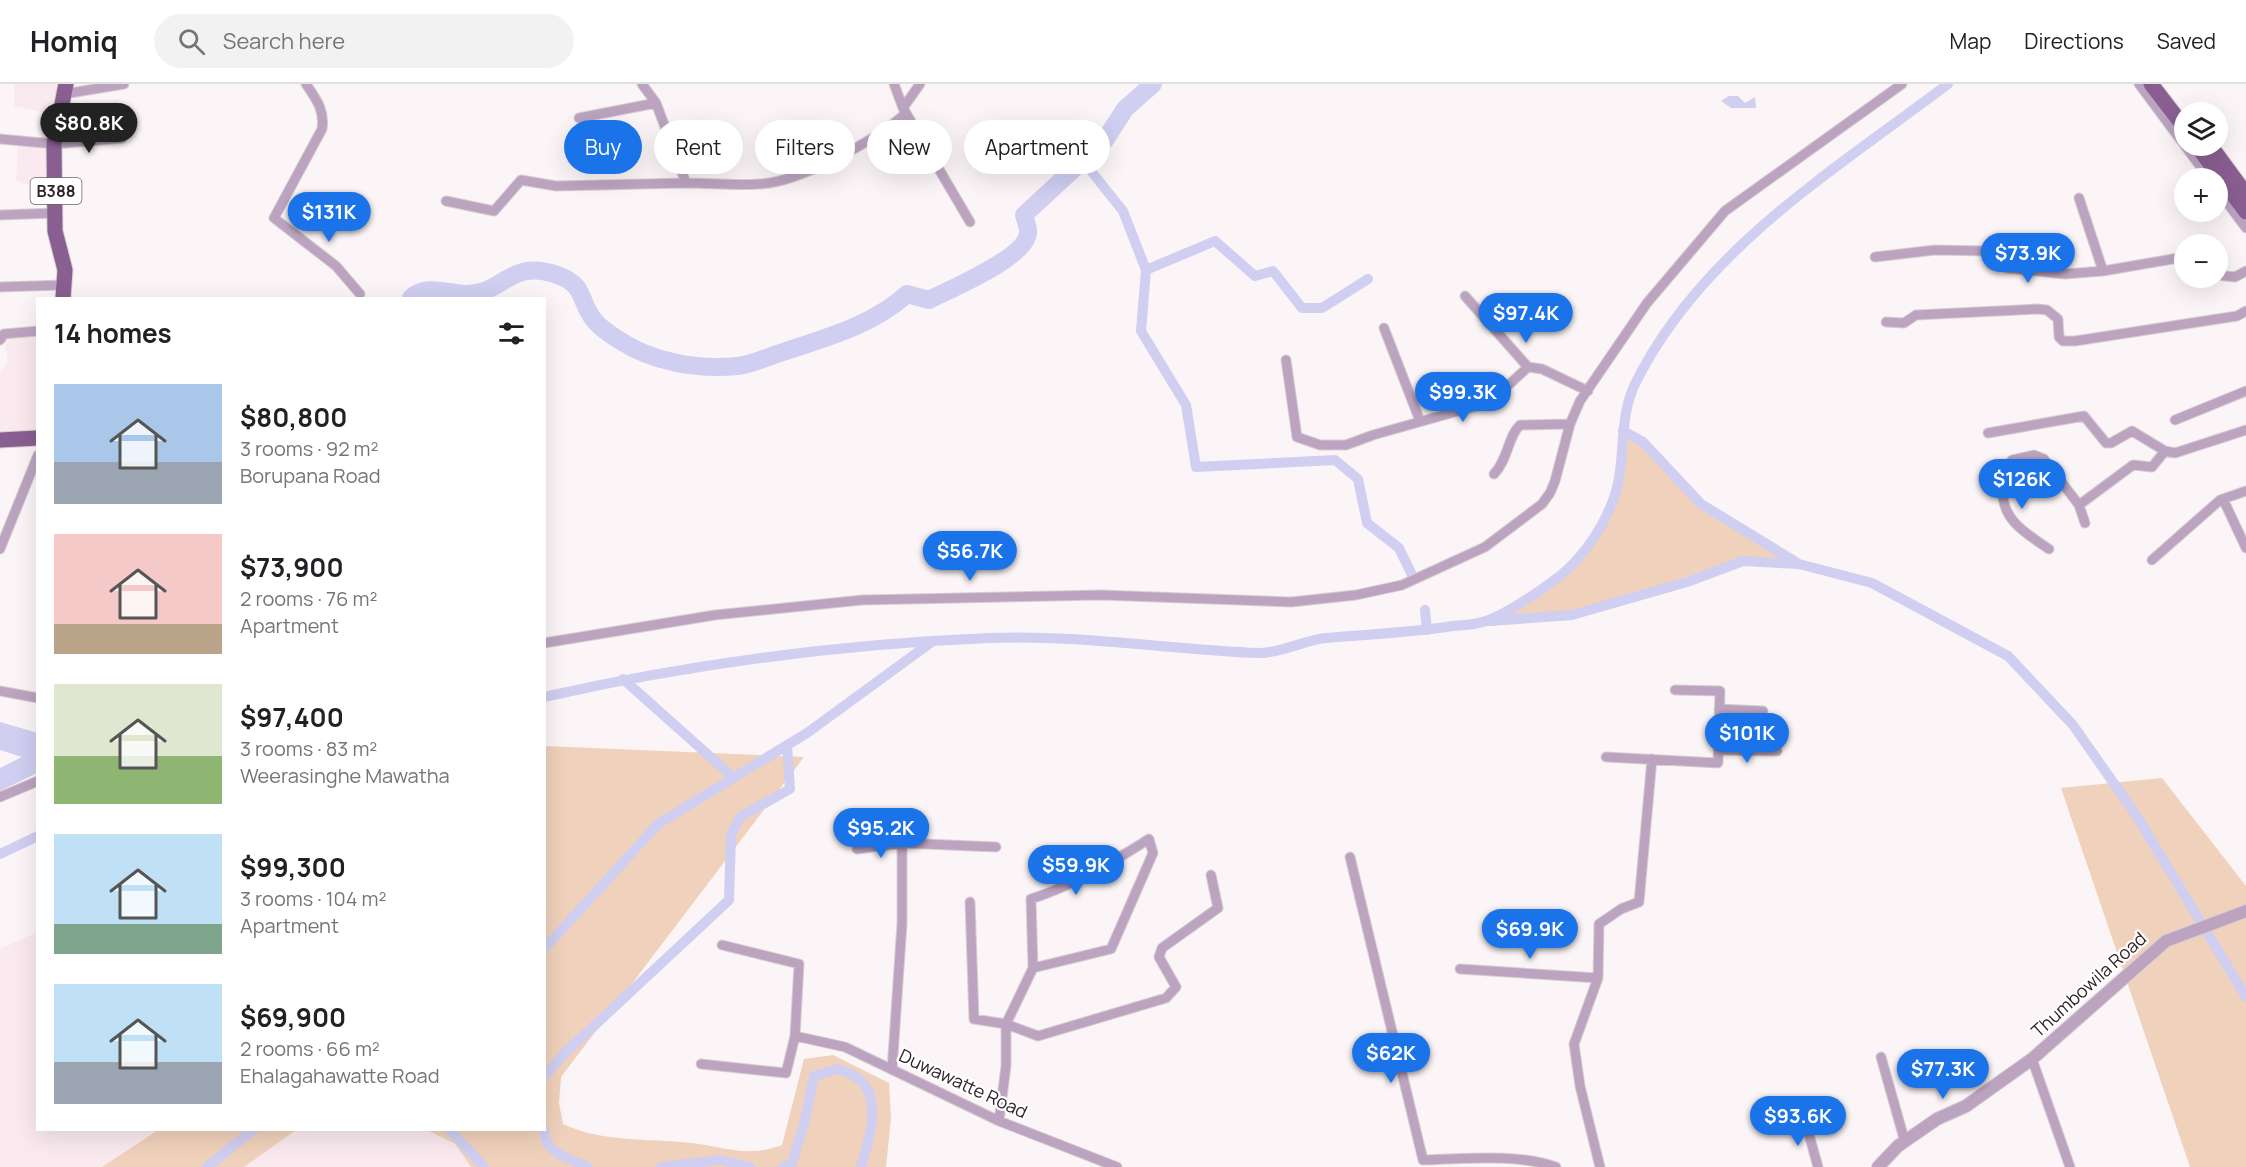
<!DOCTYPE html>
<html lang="en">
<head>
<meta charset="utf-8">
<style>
  body { margin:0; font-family:Manrope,sans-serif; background:#f2f2f2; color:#202124; height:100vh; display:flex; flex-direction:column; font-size:22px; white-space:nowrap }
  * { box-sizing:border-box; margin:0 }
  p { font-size:20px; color:#757577 }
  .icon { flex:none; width:33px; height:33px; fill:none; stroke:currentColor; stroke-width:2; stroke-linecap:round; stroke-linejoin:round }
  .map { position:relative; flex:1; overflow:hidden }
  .details { position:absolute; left:36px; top:213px; width:510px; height:834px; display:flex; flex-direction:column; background:#fff; border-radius:0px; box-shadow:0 6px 24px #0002 }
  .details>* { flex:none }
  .hud { position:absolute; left:564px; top:36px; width:570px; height:54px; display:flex; gap:12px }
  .controls { position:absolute; left:2174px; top:18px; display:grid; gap:12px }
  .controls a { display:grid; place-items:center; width:54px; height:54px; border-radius:50%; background:#fff; box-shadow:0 6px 24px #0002; font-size:30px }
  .price { position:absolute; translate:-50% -51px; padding:0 14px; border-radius:21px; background:#1a73e8; color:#fff; font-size:20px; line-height:39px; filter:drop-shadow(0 2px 3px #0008) }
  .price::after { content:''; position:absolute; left:50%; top:36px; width:18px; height:14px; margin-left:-9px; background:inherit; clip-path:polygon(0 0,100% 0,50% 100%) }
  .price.active { background:#222; color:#fff }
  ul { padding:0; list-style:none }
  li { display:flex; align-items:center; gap:18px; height:150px; padding:0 18px }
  li span { display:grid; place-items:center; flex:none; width:168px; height:120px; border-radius:0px; color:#555 }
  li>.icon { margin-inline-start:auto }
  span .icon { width:72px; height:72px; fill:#fffc; stroke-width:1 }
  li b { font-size:26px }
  h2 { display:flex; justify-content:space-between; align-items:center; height:72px; padding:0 18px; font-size:26px }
  .chip { padding:0 21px; border-radius:27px; background:#fff; box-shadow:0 6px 24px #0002; font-size:21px; line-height:54px }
  .chip.active { background:#1a73e8; color:#fff }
  header { display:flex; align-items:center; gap:36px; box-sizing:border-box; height:84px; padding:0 30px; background:#fff; border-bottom:2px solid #e0e0e0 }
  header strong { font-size:28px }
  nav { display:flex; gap:33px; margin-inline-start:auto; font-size:21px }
  .search { width:420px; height:54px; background:#f2f2f2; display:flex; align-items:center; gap:15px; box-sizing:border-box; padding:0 21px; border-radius:33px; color:#757577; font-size:22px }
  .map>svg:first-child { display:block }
  .built { fill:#faeaf0 }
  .green { fill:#f0d1bb }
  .water { fill:#d0cef1 }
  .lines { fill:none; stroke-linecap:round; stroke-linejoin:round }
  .canal { stroke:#d0cef1; stroke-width:10 }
  .river { stroke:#d0cef1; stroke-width:18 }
  .minor-casing { stroke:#d6cfd2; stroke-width:11 }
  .tertiary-casing { stroke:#d6cfd2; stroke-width:14 }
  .primary-casing { stroke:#d6cfd2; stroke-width:17 }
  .minor { stroke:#bca4c1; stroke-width:9 }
  .tertiary { stroke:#bca4c1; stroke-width:12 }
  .primary { stroke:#895f91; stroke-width:15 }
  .labels { text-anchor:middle; stroke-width:4.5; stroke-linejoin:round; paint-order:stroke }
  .shield { fill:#fff; stroke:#6d6668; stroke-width:1.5 }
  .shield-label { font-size:16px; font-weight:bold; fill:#2f2428 }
  .street-label { font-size:18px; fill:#2f2428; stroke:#fff }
</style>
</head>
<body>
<header>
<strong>Homiq</strong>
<div class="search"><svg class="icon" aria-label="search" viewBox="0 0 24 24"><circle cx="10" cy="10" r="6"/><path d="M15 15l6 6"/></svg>Search here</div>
<nav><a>Map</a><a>Directions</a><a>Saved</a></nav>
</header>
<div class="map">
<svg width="2246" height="1083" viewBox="0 0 2246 1083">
  <rect width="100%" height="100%" fill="#fbf5f7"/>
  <path class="built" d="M14,0H66L60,32L14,22Z
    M18,57L54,60L48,102H32L16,97Z
    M37,247V354L0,356V288L8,278L4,250Z
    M37,848L38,1046H158L102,1083H0V865Z
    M296,1046H427L455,1060L471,1083H244Z"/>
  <path class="green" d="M1625,351L1643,362L1698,422L1783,474L1745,473L1662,501L1573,527L1506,532L1575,483L1607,439L1621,399Z
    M545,662L804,673L561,993L559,1019L563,1040C604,1059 647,1054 691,1059C725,1063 748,1074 782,1061L804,975L833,971L889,999L891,1034L886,1083H471L455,1060L427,1046H544Z
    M2162,694L2246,802V1083H2190L2061,704Z
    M158,1046H296L244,1083H102Z"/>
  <path class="water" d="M1729,12H1738L1745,19L1755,13L1756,24H1731L1721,17Z
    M0,638L38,649L37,689L0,707V684L22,673L0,666Z"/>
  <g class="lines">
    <path class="canal" d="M1083,77L1123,127L1146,186L1141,247L1186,321L1196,383L1335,376L1358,395L1367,439L1399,464L1412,491
      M1146,186L1215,157L1255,192L1273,187L1302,224H1322L1368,195
      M1623,347L1643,358L1701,420L1796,478
      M1425,526L1427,546
      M1490,537L1572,531L1687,498L1743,477L1799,480L1872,499L2008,572L2073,641L2136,731L2246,913
      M623,595L733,693
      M544,613C691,580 839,560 989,554C1080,550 1170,566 1260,569C1282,569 1304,556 1326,554C1368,550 1410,549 1452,542C1463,541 1475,541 1486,537C1507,530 1555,498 1571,482C1593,460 1614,425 1619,394C1624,364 1621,331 1634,302C1699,168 1833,87 1948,0
      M0,770L38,752
      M544,865L658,740L807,649L933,557
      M544,993L565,969L729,816L731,751L740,733L790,705L787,661
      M450,1046L484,1083
      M544,1046C544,1069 570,1075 588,1083
      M207,1083L253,1046
      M661,1083L720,1076L750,1083
      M783,1083L792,1079L805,1036L814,992L838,985C845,988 855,991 860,996C883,1017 868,1058 861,1083"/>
    <path class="river" d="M411,214C425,199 449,210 467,210C505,210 509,173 560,192C586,202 579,218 594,236C600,244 611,251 619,256C652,278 698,286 737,282C751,281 767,273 780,269C824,254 872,242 907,210L929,216C950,205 1026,174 1028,149C1029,144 1025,136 1024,131L1105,56L1125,25L1153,0"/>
    <defs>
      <path id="minor" d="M306,0C316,15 325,26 322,45L274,134L336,182L360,210
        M894,0L903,24L970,138
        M2139,0L2209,94
        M64,10L124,0
        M903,24L920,0
        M579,34L656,19
        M0,55L54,60L122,54
        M686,99C710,99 735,102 759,100C798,99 877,56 906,29
        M2217,105L2246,144
        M2079,114L2103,187
        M446,117L494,127L521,96L556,102L686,99L656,19L642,0
        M0,131L56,129
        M1875,173L1935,166L1987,167C1996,172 1998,181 2007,184L2065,190L2103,187L2184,173
        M2217,191L2235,193L2246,187
        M0,203L64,201
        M1465,212L1528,283L1542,285L1588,307
        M1886,238L1904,239L1916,231L2038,225L2047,226L2058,235L2059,253L2063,257H2075L2237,232L2246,227
        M1384,244L1420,337
        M0,256L4,250L38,247
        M1286,276L1297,353L1320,361H1346L1373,351L1490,318L1528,283
        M2175,336L2246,307
        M1988,349L2084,332L2106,359H2111L2132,347L2165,367L2175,369L2246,346
        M1494,390C1508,376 1508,352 1520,341L1570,340
        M2223,415L2246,464
        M2079,421L2133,381L2152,383L2165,367
        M0,465L38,371
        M2049,465C2025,449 2000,435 2003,403C2004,392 2005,384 2012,376L2034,371L2044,375L2079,421L2085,439
        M2152,476L2220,416L2246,407
        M544,559L715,531L862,516L1101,511L1291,518L1356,511L1402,501L1485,463L1542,420L1550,409L1555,397L1570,340L1580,317L1647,219L1725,127L1902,0
        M0,607L38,614
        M1719,625L1763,627
        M1718,666L1777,667
        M1606,673L1718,679L1720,607L1675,606
        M0,713L38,697
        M857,765L902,759
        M1350,773L1423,1076C1466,1075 1515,1069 1556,1083
        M970,818L974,935L1006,940L1038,952L1166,914L1176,903L1159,873L1162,864L1218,824L1211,791
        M1460,885L1598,894
        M795,952L845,963L999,1037L1117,1083
        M1881,973L1905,1058
        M2032,975L2070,1083
        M701,980L786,989L795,952L799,880L722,861
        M892,986L902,840V759L996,763
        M1805,1036L1818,1083
        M999,1037L1006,982V940L1033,884L1111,865L1153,769L1149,755C1111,779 1074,801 1031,815L1033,884
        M1600,1083L1580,1002L1574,960L1598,894L1599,840L1621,825L1639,818L1652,675"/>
      <path id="tertiary" d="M1878,1083L1898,1062L1937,1035L1966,1022L2032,975L2166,857L2246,827"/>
      <path id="primary" d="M2151,0L2184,43
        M2197,62L2246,128
        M2212,64L2246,110
        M63,214L65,186L55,147L54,60L66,0
        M0,356L38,354"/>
    </defs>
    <use href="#minor" class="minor-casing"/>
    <use href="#tertiary" class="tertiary-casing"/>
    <use href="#primary" class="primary-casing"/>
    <use href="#minor" class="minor"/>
    <use href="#tertiary" class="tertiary"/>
    <use href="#primary" class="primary"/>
  </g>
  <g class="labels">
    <rect class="shield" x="30.5" y="94" width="51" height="26" rx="4.5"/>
    <g class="shield-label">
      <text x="56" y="113">B388</text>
    </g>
    <g class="street-label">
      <text transform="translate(2089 901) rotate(-42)" y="6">Thumbowila Road</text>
      <text transform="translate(963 1000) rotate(25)" y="6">Duwawatte Road</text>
    </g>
  </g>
</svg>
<div class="controls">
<a><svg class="icon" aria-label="layers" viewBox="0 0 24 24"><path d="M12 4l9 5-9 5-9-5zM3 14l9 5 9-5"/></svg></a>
<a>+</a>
<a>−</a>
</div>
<b class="price active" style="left:89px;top:70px">$80.8K</b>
<b class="price" style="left:329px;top:159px">$131K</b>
<b class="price" style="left:2028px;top:200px">$73.9K</b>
<b class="price" style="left:1526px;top:260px">$97.4K</b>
<b class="price" style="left:1463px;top:339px">$99.3K</b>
<b class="price" style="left:2022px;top:426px">$126K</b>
<b class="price" style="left:970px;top:498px">$56.7K</b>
<b class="price" style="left:1747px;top:680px">$101K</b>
<b class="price" style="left:881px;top:775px">$95.2K</b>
<b class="price" style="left:1076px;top:812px">$59.9K</b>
<b class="price" style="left:1530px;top:876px">$69.9K</b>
<b class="price" style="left:1391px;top:1000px">$62K</b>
<b class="price" style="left:1943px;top:1016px">$77.3K</b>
<b class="price" style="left:1798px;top:1063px">$93.6K</b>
<div class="hud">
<a class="chip active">Buy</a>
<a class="chip">Rent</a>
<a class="chip">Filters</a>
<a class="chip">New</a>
<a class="chip">Apartment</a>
</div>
<section class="details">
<h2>14 homes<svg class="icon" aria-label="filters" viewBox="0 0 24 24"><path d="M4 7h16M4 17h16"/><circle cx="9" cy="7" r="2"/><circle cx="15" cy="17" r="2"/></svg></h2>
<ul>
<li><span style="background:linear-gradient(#a9c7e8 65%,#9aa5b1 0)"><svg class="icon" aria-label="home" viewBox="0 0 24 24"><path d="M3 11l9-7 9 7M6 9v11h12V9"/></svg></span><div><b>$80,800</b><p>3 rooms · 92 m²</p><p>Borupana Road</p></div></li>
<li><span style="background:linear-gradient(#f6c9c9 75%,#b9a48a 0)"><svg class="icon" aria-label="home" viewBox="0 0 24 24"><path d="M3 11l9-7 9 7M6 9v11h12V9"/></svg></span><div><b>$73,900</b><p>2 rooms · 76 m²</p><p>Apartment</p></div></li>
<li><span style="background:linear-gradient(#dfe7d0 60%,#8fb573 0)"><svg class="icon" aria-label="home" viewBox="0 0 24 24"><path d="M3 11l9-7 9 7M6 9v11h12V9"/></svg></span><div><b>$97,400</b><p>3 rooms · 83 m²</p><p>Weerasinghe Mawatha</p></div></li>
<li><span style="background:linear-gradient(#bfe0f5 75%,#7fa58c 0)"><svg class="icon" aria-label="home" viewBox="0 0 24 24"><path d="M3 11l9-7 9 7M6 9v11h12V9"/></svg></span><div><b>$99,300</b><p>3 rooms · 104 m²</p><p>Apartment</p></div></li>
<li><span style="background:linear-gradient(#bfe0f5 65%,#9aa5b1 0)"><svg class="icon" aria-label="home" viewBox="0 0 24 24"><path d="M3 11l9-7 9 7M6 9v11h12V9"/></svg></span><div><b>$69,900</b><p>2 rooms · 66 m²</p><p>Ehalagahawatte Road</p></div></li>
</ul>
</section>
</div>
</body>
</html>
